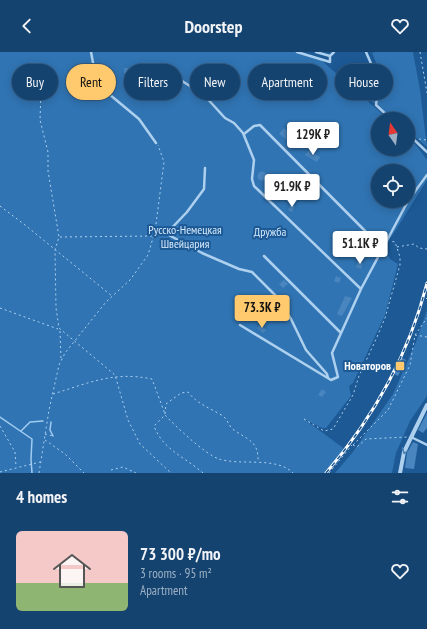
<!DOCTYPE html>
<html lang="en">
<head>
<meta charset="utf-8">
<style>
  body { margin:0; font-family:"PT Sans Narrow",sans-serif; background:#1e4a75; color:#f1f3f6; height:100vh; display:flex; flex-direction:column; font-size:15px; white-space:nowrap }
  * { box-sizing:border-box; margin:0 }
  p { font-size:13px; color:#9db0c3 }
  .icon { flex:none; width:22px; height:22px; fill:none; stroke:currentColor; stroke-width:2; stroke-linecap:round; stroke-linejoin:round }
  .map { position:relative; height:421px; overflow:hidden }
  .panel { display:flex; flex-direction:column; background:#154370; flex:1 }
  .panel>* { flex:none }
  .hud { position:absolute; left:12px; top:12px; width:403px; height:36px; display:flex; gap:8px }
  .needle { width:26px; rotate:346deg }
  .fabs { position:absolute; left:371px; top:60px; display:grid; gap:8px }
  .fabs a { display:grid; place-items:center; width:44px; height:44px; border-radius:50%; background:#154370; box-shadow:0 2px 10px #0003,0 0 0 1px #345c83; font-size:20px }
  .price { position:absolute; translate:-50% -34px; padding:0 9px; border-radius:4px; background:#fff; color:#222; font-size:13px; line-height:26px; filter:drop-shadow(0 1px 2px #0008) }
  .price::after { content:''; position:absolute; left:50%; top:24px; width:12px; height:9px; margin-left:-6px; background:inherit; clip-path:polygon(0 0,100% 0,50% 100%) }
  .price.active { background:#ffca6d; color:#111 }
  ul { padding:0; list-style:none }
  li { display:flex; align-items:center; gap:12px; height:100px; padding:0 16px }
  li span { display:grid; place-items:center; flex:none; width:112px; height:80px; border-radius:6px; color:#555 }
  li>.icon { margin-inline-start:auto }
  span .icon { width:48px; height:48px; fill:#fffc; stroke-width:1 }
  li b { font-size:17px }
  h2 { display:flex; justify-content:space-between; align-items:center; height:48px; padding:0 16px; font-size:17px }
  .chip { padding:0 14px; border-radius:18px; background:#154370; box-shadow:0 2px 10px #0003,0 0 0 1px #345c83; font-size:14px; line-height:36px }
  .chip.active { background:#ffca6d; color:#111 }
  header { display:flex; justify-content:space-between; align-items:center; height:52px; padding:0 16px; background:#154370; font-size:18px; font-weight:800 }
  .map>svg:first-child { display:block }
  .green { fill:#3074b3; fill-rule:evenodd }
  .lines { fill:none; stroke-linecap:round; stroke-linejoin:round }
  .stream { stroke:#a1ccf1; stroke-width:1.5 }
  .building { fill:#4985be }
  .path { stroke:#aed0ef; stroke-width:1; stroke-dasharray:2 3; stroke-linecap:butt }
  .lane { stroke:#aed0ef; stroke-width:2.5 }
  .street { stroke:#aed0ef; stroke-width:4 }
  .rail-casing { stroke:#fff; stroke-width:3 }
  .rail { stroke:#1c5995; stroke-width:1.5; stroke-dasharray:4.5; stroke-linecap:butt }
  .oneway { stroke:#487db0 }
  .poi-dot { fill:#ffca6d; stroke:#1c5995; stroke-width:1.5 }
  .labels { text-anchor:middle; stroke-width:4; stroke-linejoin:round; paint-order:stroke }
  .park-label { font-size:12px; fill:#d5e9fb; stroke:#1c5995 }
  .poi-label { font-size:12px; font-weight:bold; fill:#fff; stroke:#1c5995; text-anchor:end }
</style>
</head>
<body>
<header><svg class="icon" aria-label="back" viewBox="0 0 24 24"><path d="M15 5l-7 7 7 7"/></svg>Doorstep<svg class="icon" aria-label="heart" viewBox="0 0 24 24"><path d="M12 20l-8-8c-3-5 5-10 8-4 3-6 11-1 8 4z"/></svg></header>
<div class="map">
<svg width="427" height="421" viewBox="0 0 427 421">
  <rect width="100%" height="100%" fill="#1c5995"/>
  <path class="green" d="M0,0H296L321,8L388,67H378V97H408V85L416,93L427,108V128L385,195L390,207L398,212L385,263L353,331L349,334L351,344L326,376H322L304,367L346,398L326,421H0ZM378,119H408V149H378Z
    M375,0H413L420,38L427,95L408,79V67H393L340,23L378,15L372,1Z
    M427,258V344L410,369L396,401L392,421H335L353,400L393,342L416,290Z"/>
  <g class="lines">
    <path class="stream" d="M0,365L32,387L31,407L32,421
      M51,370L50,378L53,384
      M21,379L30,370L43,369"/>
  </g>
  <path class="building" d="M124,16H131V21H124Z
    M284,76L301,91L297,96L279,82Z
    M309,98L320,105L317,110L305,103Z
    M257.5 124a4.5 4.5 0 1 1 9 0a4.5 4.5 0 1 1-9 0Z
    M291,152L295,154L292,160L288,158Z
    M358,209L363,211L361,217L356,215Z
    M336,224L341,226L339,231L334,229Z
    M284,228L288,232L283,236L279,232Z
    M345,244L352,246L342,264L337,262Z
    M260,273L266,278L263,281L257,276Z
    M402,306L406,308L398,324L394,322Z
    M322,337L326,340L322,345L318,343Z
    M427,361V376L423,381L418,378Z
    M413,390L418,392L414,417L405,416L407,401Z"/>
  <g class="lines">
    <path class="path" d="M420,0L427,41
      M41,39L40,68L48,100V119L59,185L55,198L56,256L59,276L115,323L128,368L140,392L171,421
      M419,87L427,88
      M0,154L25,173L112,244
      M156,172L164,110L158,93
      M60,185L153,184
      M397,195L414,192L419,196L427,197
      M426,247L427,246
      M0,256L58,277
      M60,279L61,308
      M415,283L427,285
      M53,342C89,331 113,319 152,327L165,362
      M165,362L166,352L181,341L188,340C197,352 210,356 223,364C228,368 229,375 234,378C248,388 259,389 258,410
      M304,367L324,379L333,377L353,343L359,324L377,285L385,266L400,213V205L395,190L390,189
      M0,374L15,400L16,414
      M45,382L53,384
      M45,388L65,402L84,421
      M353,393L388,358L410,313L415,283L427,266
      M353,393L357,395L366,387L407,385
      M111,418L123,415L136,421
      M0,420L40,410
      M39,421L49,358L59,313L65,301L106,250L130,228L148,203L155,179
      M203,421C185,405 163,398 154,374L165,363C174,373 206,403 219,407C240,414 276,404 293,421
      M329,421L352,393"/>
    <path class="lane" d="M91,0L94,16L103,37L139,67L156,91
      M297,0L330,10V4L334,0
      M316,0L330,4
      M366,0L379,30L376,53L391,67
      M157,13L204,43L225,66L234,71L243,81L254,108L252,127L254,134L361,237
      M244,82L254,74L260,73L382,196
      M408,82L427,100
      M408,149L427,123
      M156,176L202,201L239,217L252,220L276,244L291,267L306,298L327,322L328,326
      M166,182L187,160L204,137L205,116
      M264,204L341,281
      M240,273L331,328L338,325L332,301L361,237L408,149
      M411,385L427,393"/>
    <path class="street" d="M400,421L404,400L427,353"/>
    <defs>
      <path id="rail" d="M326,421C373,366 409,302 427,231"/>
    </defs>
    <use href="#rail" class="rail-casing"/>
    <use href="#rail" class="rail"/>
  </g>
  <defs><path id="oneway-chevron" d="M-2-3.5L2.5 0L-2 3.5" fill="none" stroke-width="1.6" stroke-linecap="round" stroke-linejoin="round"/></defs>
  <use class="oneway" href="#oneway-chevron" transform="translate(405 399) rotate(110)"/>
  <rect class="poi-dot" x="395" y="309" width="10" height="10" rx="2"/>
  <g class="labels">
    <g class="park-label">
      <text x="185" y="182">Русско-Немецкая<tspan x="185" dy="14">Швейцария</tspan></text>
      <text x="270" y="184">Дружба</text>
    </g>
    <g class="poi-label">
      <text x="391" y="318">Новаторов</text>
    </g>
  </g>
</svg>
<div class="fabs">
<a><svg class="needle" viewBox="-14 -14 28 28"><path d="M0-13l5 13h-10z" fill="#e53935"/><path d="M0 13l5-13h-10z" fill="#9db0c3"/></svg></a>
<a><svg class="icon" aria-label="locate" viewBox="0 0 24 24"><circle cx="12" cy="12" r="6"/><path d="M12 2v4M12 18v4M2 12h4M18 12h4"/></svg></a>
</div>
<b class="price" style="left:313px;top:104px">129K ₽</b>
<b class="price" style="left:292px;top:156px">91.9K ₽</b>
<b class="price" style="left:360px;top:213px">51.1K ₽</b>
<b class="price active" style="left:262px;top:277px">73.3K ₽</b>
<div class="hud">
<a class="chip">Buy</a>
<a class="chip active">Rent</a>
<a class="chip">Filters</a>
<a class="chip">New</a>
<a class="chip">Apartment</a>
<a class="chip">House</a>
</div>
</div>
<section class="panel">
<h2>4 homes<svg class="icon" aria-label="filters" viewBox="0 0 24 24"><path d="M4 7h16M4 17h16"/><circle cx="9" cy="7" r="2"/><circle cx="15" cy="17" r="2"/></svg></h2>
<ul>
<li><span style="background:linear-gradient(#f6c9c9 65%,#8fb573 0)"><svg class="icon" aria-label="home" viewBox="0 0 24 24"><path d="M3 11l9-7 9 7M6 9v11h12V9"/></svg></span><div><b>73 300 ₽/mo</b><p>3 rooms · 95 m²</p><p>Apartment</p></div><svg class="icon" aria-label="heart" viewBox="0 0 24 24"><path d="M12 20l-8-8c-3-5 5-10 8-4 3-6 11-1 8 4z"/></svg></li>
</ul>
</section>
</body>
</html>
